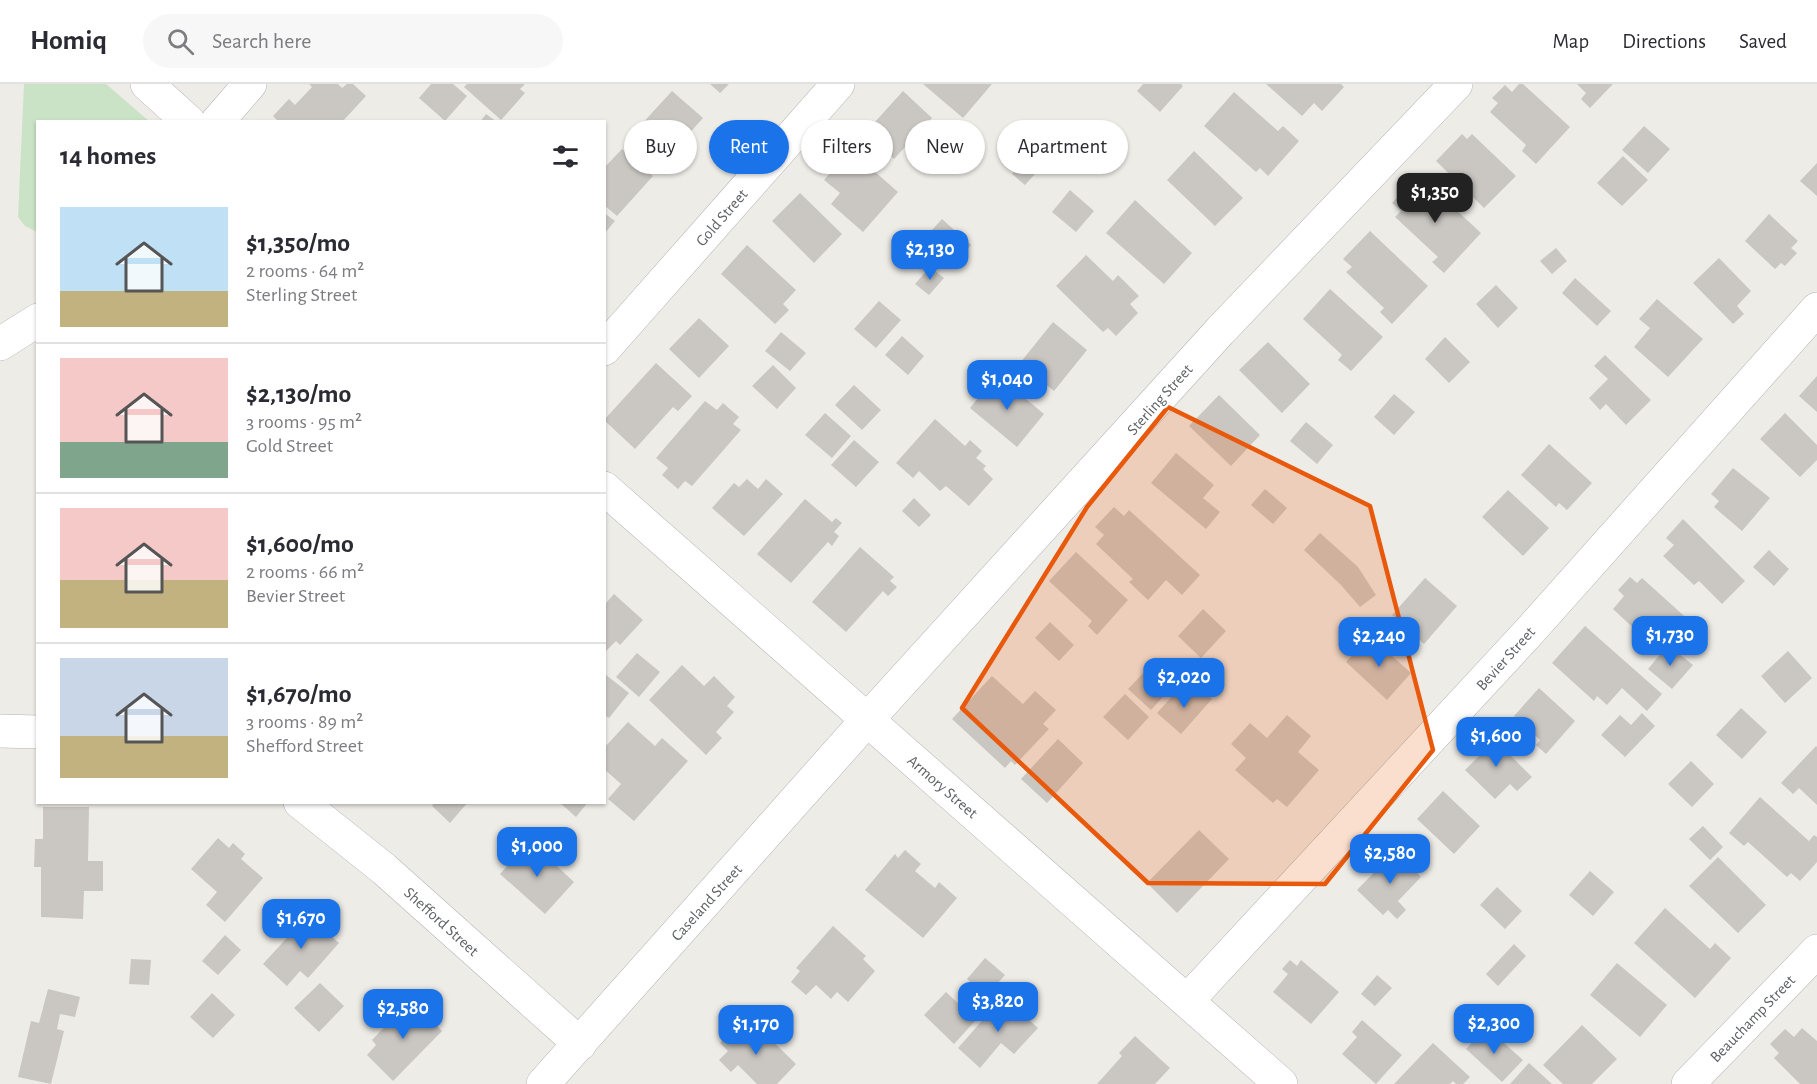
<!DOCTYPE html>
<html lang="en">
<head>
<meta charset="utf-8">
<style>
  body { margin:0; font-family:"Alegreya Sans",sans-serif; background:#f7f7f7; color:#2b2b33; height:100vh; display:flex; flex-direction:column; font-size:22px; white-space:nowrap }
  * { box-sizing:border-box; margin:0 }
  p { font-size:20px; color:#7c7c81 }
  .icon { flex:none; width:33px; height:33px; fill:none; stroke:currentColor; stroke-width:2; stroke-linecap:round; stroke-linejoin:round }
  .map { position:relative; flex:1; overflow:hidden }
  .side { position:absolute; left:36px; top:36px; width:570px; height:684px; display:flex; flex-direction:column; background:#fff; border-radius:0px; box-shadow:0 2px 4px #0004 }
  .side>* { flex:none }
  .banner { position:absolute; left:624px; top:36px; width:570px; height:54px; display:flex; gap:12px }
  .price { position:absolute; translate:-50% -51px; padding:0 14px; border-radius:12px; background:#1a73e8; color:#fff; font-size:20px; line-height:39px; filter:drop-shadow(0 2px 3px #0008) }
  .price::after { content:''; position:absolute; left:50%; top:36px; width:18px; height:14px; margin-left:-9px; background:inherit; clip-path:polygon(0 0,100% 0,50% 100%) }
  .price.selected { background:#222; color:#fff }
  ul { padding:0; list-style:none }
  li { display:flex; align-items:center; gap:18px; height:150px; padding:0 24px }
  li+li { border-top:2px solid #e1e1e2 }
  li span { display:grid; place-items:center; flex:none; width:168px; height:120px; border-radius:0px; color:#555 }
  li>.icon { margin-inline-start:auto }
  span .icon { width:72px; height:72px; fill:#fffc; stroke-width:1 }
  li b { font-size:26px }
  h2 { display:flex; justify-content:space-between; align-items:center; height:72px; padding:0 24px; font-size:26px }
  .tag { padding:0 21px; border-radius:27px; background:#fff; box-shadow:0 2px 4px #0004; font-size:21px; line-height:54px }
  .tag.selected { background:#1a73e8; color:#fff }
  header { display:flex; align-items:center; gap:36px; box-sizing:border-box; height:84px; padding:0 30px; background:#fff; border-bottom:2px solid #e1e1e2 }
  header strong { font-size:28px }
  nav { display:flex; gap:33px; margin-inline-start:auto; font-size:21px }
  .search { width:420px; height:54px; background:#f7f7f7; display:flex; align-items:center; gap:15px; box-sizing:border-box; padding:0 21px; border-radius:33px; color:#7c7c81; font-size:22px }
  .map>svg:first-child { display:block }
  .green { fill:#cae3c6 }
  .building { fill:#cac7c3 }
  .lines { fill:none; stroke-linecap:round; stroke-linejoin:round }
  .street-casing { stroke:#b2b4b7; stroke-width:34 }
  .secondary-casing { stroke:#b1b4b7; stroke-width:34 }
  .street { stroke:#fff; stroke-width:33 }
  .secondary { stroke:#fff; stroke-width:33 }
  .marked { fill:#e8590c; fill-opacity:0.2; stroke:#e8590c; stroke-width:4.5; stroke-linejoin:round }
  .labels { text-anchor:middle; stroke-width:5; stroke-linejoin:round; paint-order:stroke }
  .street-label { font-size:16px; fill:#5e6265; stroke:#fff }
</style>
</head>
<body>
<header>
<strong>Homiq</strong>
<div class="search"><svg class="icon" aria-label="search" viewBox="0 0 24 24"><circle cx="10" cy="10" r="6"/><path d="M15 15l6 6"/></svg>Search here</div>
<nav><a>Map</a><a>Directions</a><a>Saved</a></nav>
</header>
<div class="map">
<svg width="1817" height="1000" viewBox="0 0 1817 1000">
  <rect width="100%" height="100%" fill="#eeece7"/>
  <path class="green" d="M24,0H106L149,37L38,38L37,148L25,142L18,133Z"/>
  <path class="building" d="M309,0H338L342,4L347,0H353L366,12L342,38H279L273,32L289,15L295,21L312,3Z
    M431,0H453L467,12L445,37L419,14Z
    M467,0H525L520,5L525,9L501,36L464,3Z
    M710,0H729L720,9Z
    M923,0H992L963,34Z
    M1143,0H1181L1183,2L1160,28L1137,7Z
    M1266,0H1341L1344,3L1322,27L1314,19L1302,32Z
    M1519,0H1523L1570,43L1536,80L1522,67L1526,61L1490,28L1498,19L1492,14L1505,1L1512,8Z
    M1577,0H1613L1590,24L1581,15L1586,9Z
    M672,7L703,34L670,71L639,43Z
    M903,7L932,34L894,75L865,49Z
    M1234,8L1278,47L1283,42L1299,57L1268,92L1260,84L1256,88L1204,42Z
    M486,30L497,38H480Z
    M1644,42L1670,65L1648,89L1622,66Z
    M1462,50L1467,55L1472,50L1516,92L1484,124L1436,77Z
    M840,57L898,108L863,148L831,120L840,109L824,96L838,80L828,72Z
    M622,65L653,92L617,132L604,121V84Z
    M1194,67L1243,114L1215,142L1167,96Z
    M1030,68L1044,80L1025,101L1012,90Z
    M1623,72L1648,96L1622,122L1597,99Z
    M1817,79V112L1800,97Z
    M1412,98L1421,106L1427,99L1481,149L1444,189L1432,178L1438,173L1395,133L1401,127L1392,119Z
    M1070,106L1094,127L1076,148L1052,128Z
    M800,109L842,150L814,179L772,137Z
    M1135,116L1192,169L1164,200L1106,149Z
    M604,129L615,137L604,150Z
    M1769,130L1798,157L1791,164L1797,169L1785,182L1781,179L1775,185L1745,157Z
    M942,135L971,161L950,185L921,158Z
    M1370,147L1428,202L1392,240L1380,228L1384,224L1346,188L1352,183L1343,175Z
    M747,161L796,206L783,220L789,226L775,240L721,190Z
    M1556,164L1567,177L1552,190L1540,177Z
    M1086,171L1113,197L1118,191L1139,212L1130,220L1138,229L1116,252L1108,244L1103,248L1056,202Z
    M1719,174L1751,207L1737,222L1744,230L1733,240L1693,199Z
    M930,183L944,194L929,211L915,200Z
    M1575,194L1611,227L1597,242L1562,209Z
    M1496,201L1518,224L1498,244L1476,220Z
    M1330,205L1383,253L1351,287L1338,276L1342,271L1303,235Z
    M1657,215L1703,255L1668,293L1634,263L1650,244L1639,235Z
    M879,217L901,236L876,264L854,245Z
    M699,234L729,262L699,294L669,265Z
    M1053,238L1087,266L1054,307L1020,279Z
    M781,248L806,269L790,287L765,267Z
    M902,252L924,272L908,291L885,271Z
    M1445,253L1470,278L1449,299L1425,275Z
    M1268,258L1310,300L1282,329L1239,286Z
    M1605,271L1651,316L1626,341L1606,320L1600,326L1589,314L1608,295L1594,282Z
    M656,279L692,312L678,327L673,323L635,365L604,336Z
    M773,281L796,304L777,325L752,302Z
    M997,291L1044,330L1017,363L970,324Z
    M1817,292V328L1799,312Z
    M854,301L881,326L862,346L835,321Z
    M1394,310L1415,328L1394,351L1374,333Z
    M1219,311L1260,351L1231,382L1189,342Z
    M705,317L717,326L723,319L739,333L733,340L741,346L692,402L685,397L678,405L662,391L668,384L656,374Z
    M825,329L851,352L832,374L805,351Z
    M1785,329L1817,361V376L1800,393L1760,355Z
    M935,335L965,362L970,356L982,367L976,374L986,382L983,385L993,395L969,422L946,402L940,407L919,387L913,394L896,379Z
    M1306,338L1333,361L1317,380L1290,357Z
    M854,356L879,378L856,403L831,381Z
    M1549,360L1592,399L1567,426L1559,419L1556,423L1521,391Z
    M1176,369L1214,401L1203,414L1220,428L1206,445L1151,399Z
    M1733,384L1770,414L1742,447L1714,423L1719,417L1711,410Z
    M747,395L758,405L766,395L783,410L744,452L712,424L734,399L739,403Z
    M1265,405L1287,424L1273,440L1251,421Z
    M1508,406L1549,444L1523,472L1482,433Z
    M914,414L931,431L919,443L902,427Z
    M805,415L832,438L836,434L842,439L834,448L839,452L832,462L828,458L791,499L757,470Z
    M1114,423L1124,432L1129,426L1200,491L1182,511L1166,496L1148,516L1129,498L1133,495L1096,460L1104,451L1095,443Z
    M1683,435L1745,497L1722,520L1699,497L1694,501L1663,472L1674,461L1666,454Z
    M1320,449L1358,483L1376,511L1360,523L1341,501L1304,466Z
    M860,463L894,493L890,497L897,503L888,512L883,507L846,548L812,518Z
    M1769,466L1789,485L1774,502L1753,483Z
    M1076,468L1128,516L1097,551L1088,542L1092,537L1049,497Z
    M1630,493L1637,499L1642,494L1693,540L1680,554L1659,535L1643,553L1613,525L1624,512L1618,506Z
    M1425,494L1457,522L1424,560L1392,531Z
    M614,510L643,536L620,561L616,557L604,569V518L606,519Z
    M1203,525L1226,547L1201,574L1178,552Z
    M1050,538L1074,561L1059,577L1035,554Z
    M1585,542L1662,610L1647,627L1622,604L1607,621L1597,612L1594,617L1552,579Z
    M1370,552L1411,589L1387,616L1346,578Z
    M1668,561L1693,581L1672,605L1648,585Z
    M1788,567L1812,594L1785,619L1761,592Z
    M637,569L660,588L639,613L616,593Z
    M682,581L704,602L714,592L735,613L727,622L734,628L716,648L722,654L706,671L649,616Z
    M1151,581L1173,602L1151,626L1128,605Z
    M606,591L629,609L609,634L604,631V593Z
    M992,592L1023,620L1035,607L1056,626L1043,640L1049,645L1015,681L1011,677L1005,684L952,635Z
    M1195,601L1212,615L1181,650L1157,629L1176,608L1183,614Z
    M1539,604L1575,637L1546,670L1536,661L1540,656L1514,632Z
    M1125,610L1149,633L1128,656L1103,633Z
    M1741,624L1767,648L1742,675L1716,651Z
    M1642,629L1655,642L1625,673L1601,651L1620,631L1631,641Z
    M1287,631L1311,652L1298,668L1319,686L1287,723L1277,715L1273,719L1235,686L1246,674L1231,660L1250,639L1267,654Z
    M628,638L655,662L662,654L688,677L634,737L608,715L621,700L604,685V664Z
    M1488,649L1532,693L1517,707L1510,700L1495,715L1465,686L1480,671L1473,664Z
    M1058,655L1083,679L1047,719L1021,695Z
    M1816,662L1817,663V721L1799,704L1793,710L1781,699Z
    M1691,677L1714,700L1692,723L1668,700Z
    M1443,707L1480,742L1454,770L1417,735Z
    M1760,713L1809,757L1814,751L1817,753V778L1800,797L1791,789L1787,793L1748,758L1744,762L1729,749Z
    M435,718H468L450,739L432,722Z
    M559,718H588L576,733Z
    M43,723H89L88,777H103V807H84L83,835L41,833V783H34L35,755H43Z
    M1703,742L1723,763L1710,776L1689,755Z
    M1199,746L1229,775L1177,829L1147,799Z
    M218,754L229,764L233,759L245,770L241,775L263,794L225,838L206,821L217,808L191,785Z
    M530,757L574,798L545,830L500,790Z
    M905,766L921,780L915,787L935,804L939,798L957,814L923,854L865,806L895,770L898,774Z
    M1395,767L1421,793L1398,817L1406,826L1397,835L1388,826L1383,831L1357,806Z
    M1718,773L1766,821L1738,849L1689,802Z
    M1590,787L1614,808L1593,832L1569,811Z
    M1497,803L1522,827L1505,845L1480,821Z
    M1665,824L1710,865L1715,859L1731,874L1695,914L1634,859Z
    M300,825L339,859L308,894L300,887L287,902L263,880L294,846L287,839Z
    M833,842L866,872L863,875L875,887L848,918L837,908L831,915L816,901L806,911L791,898L800,887L796,884Z
    M225,851L241,866L218,891L202,877Z
    M1514,860L1526,872L1498,902L1486,890Z
    M985,874L1005,891L986,912L967,895Z
    M131,875L151,876L149,901L129,900Z
    M1290,876L1297,882L1301,876L1339,908L1311,940L1273,908L1288,890L1282,885Z
    M1617,879L1667,921L1640,953L1590,911Z
    M1377,891L1392,904L1375,922L1361,910Z
    M320,899L344,922L319,948L294,924Z
    M48,905L80,913L75,933L60,930L57,945L64,947L51,1000L18,993L31,937L39,939Z
    M946,908L976,936L954,960L924,931Z
    M212,909L235,931L213,954L190,933Z
    M1003,913L1038,944L1014,970L1001,959L980,984L958,964Z
    M411,916L442,947L393,997L367,971L376,961L372,956Z
    M1362,936L1402,971L1376,1000L1342,970L1357,953L1352,948Z
    M752,937L796,980L777,1000H757L738,981L731,988L719,976L728,967L720,959L731,947L737,952Z
    M1582,941L1617,975L1592,1000H1563L1543,981Z
    M1486,943L1523,976L1502,998L1466,965Z
    M1802,944L1817,957V1000H1800L1774,974L1779,969L1770,960L1785,945L1794,953Z
    M1135,952L1170,984L1155,1000H1097L1122,972L1119,969Z
    M1433,959L1470,993L1463,1000H1456L1453,997L1450,1000H1394Z
    M1529,979L1552,1000H1510Z"/>
  <g class="lines">
    <defs>
      <path id="street" d="M217,38L250,0
        M0,260L38,236
        M604,265L838,0
        M0,647L38,648
        M300,718L384,785L580,960
        M1187,917L1528,549L1817,225
        M543,1000L867,636L1220,247L1456,0
        M1688,1000L1817,867"/>
      <path id="secondary" d="M147,0L189,38
        M604,404L1281,1000"/>
    </defs>
    <use href="#street" class="street-casing"/>
    <use href="#secondary" class="secondary-casing"/>
    <use href="#street" class="street"/>
    <use href="#secondary" class="secondary"/>
  </g>
  <path class="marked" d="M1168,323L1370,422L1433,666L1325,800L1148,799L962,624L1087,423Z"/>
  <g class="labels">
    <g class="street-label">
      <text transform="translate(721 133) rotate(-49)" y="6">Gold Street</text>
      <text transform="translate(1159 315) rotate(-48)" y="6">Sterling Street</text>
      <text transform="translate(1505 574) rotate(-48)" y="6">Bevier Street</text>
      <text transform="translate(943 702) rotate(41)" y="6">Armory Street</text>
      <text transform="translate(706 818) rotate(-48)" y="6">Caseland Street</text>
      <text transform="translate(442 837) rotate(42)" y="6">Shefford Street</text>
      <text transform="translate(1752 934) rotate(-46)" y="6">Beauchamp Street</text>
    </g>
  </g>
</svg>
<b class="price selected" style="left:1435px;top:140px">$1,350</b>
<b class="price" style="left:930px;top:197px">$2,130</b>
<b class="price" style="left:1007px;top:327px">$1,040</b>
<b class="price" style="left:1670px;top:583px">$1,730</b>
<b class="price" style="left:1379px;top:584px">$2,240</b>
<b class="price" style="left:1184px;top:625px">$2,020</b>
<b class="price" style="left:1496px;top:684px">$1,600</b>
<b class="price" style="left:537px;top:794px">$1,000</b>
<b class="price" style="left:1390px;top:801px">$2,580</b>
<b class="price" style="left:301px;top:866px">$1,670</b>
<b class="price" style="left:998px;top:949px">$3,820</b>
<b class="price" style="left:403px;top:956px">$2,580</b>
<b class="price" style="left:1494px;top:971px">$2,300</b>
<b class="price" style="left:756px;top:972px">$1,170</b>
<div class="banner">
<a class="tag">Buy</a>
<a class="tag selected">Rent</a>
<a class="tag">Filters</a>
<a class="tag">New</a>
<a class="tag">Apartment</a>
</div>
<section class="side">
<h2>14 homes<svg class="icon" aria-label="filters" viewBox="0 0 24 24"><path d="M4 7h16M4 17h16"/><circle cx="9" cy="7" r="2"/><circle cx="15" cy="17" r="2"/></svg></h2>
<ul>
<li><span style="background:linear-gradient(#bfe0f5 70%,#c2b280 0)"><svg class="icon" aria-label="home" viewBox="0 0 24 24"><path d="M3 11l9-7 9 7M6 9v11h12V9"/></svg></span><div><b>$1,350/mo</b><p>2 rooms · 64 m²</p><p>Sterling Street</p></div></li>
<li><span style="background:linear-gradient(#f6c9c9 70%,#7fa58c 0)"><svg class="icon" aria-label="home" viewBox="0 0 24 24"><path d="M3 11l9-7 9 7M6 9v11h12V9"/></svg></span><div><b>$2,130/mo</b><p>3 rooms · 95 m²</p><p>Gold Street</p></div></li>
<li><span style="background:linear-gradient(#f6c9c9 60%,#c2b280 0)"><svg class="icon" aria-label="home" viewBox="0 0 24 24"><path d="M3 11l9-7 9 7M6 9v11h12V9"/></svg></span><div><b>$1,600/mo</b><p>2 rooms · 66 m²</p><p>Bevier Street</p></div></li>
<li><span style="background:linear-gradient(#c9d6e8 65%,#c2b280 0)"><svg class="icon" aria-label="home" viewBox="0 0 24 24"><path d="M3 11l9-7 9 7M6 9v11h12V9"/></svg></span><div><b>$1,670/mo</b><p>3 rooms · 89 m²</p><p>Shefford Street</p></div></li>
</ul>
</section>
</div>
</body>
</html>
